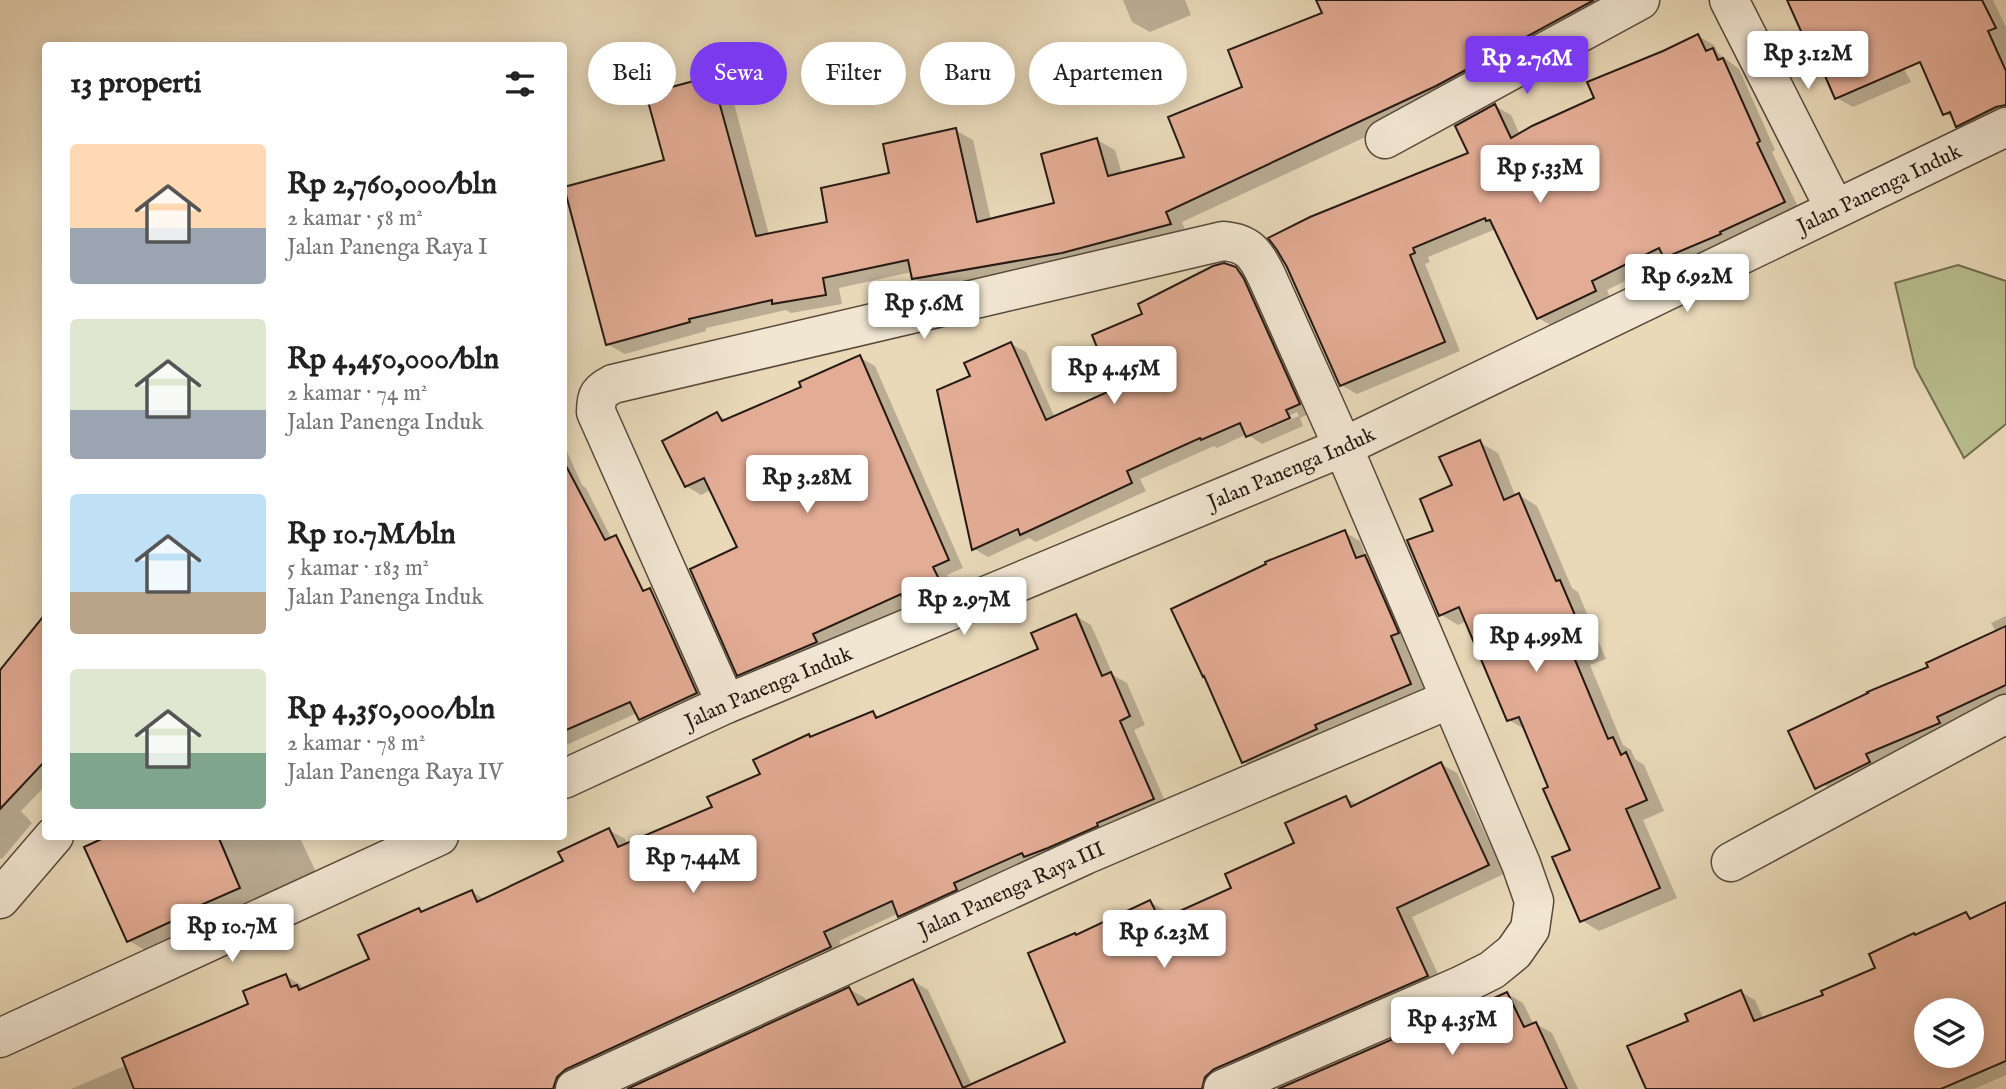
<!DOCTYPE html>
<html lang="id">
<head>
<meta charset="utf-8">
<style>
  body { margin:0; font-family:"IM FELL English",serif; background:#f6f6f6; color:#222; height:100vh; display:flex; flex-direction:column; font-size:26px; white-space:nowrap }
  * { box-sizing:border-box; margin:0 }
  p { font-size:23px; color:#767676 }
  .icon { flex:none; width:38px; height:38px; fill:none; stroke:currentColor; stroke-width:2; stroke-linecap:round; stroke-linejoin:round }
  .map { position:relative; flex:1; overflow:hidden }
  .panel { position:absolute; left:42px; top:42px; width:525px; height:798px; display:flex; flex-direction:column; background:#fff; border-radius:7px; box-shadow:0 4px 18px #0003 }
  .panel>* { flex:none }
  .banner { position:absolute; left:588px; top:42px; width:665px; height:63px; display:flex; gap:14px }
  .fabs { position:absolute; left:1914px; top:998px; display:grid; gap:14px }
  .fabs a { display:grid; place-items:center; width:70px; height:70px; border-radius:50%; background:#fff; box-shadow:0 4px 18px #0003; font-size:35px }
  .price { position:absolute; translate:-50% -60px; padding:0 16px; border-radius:7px; background:#fff; color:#222; font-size:23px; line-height:46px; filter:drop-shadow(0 2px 4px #0008) }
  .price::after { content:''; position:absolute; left:50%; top:42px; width:21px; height:16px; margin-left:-10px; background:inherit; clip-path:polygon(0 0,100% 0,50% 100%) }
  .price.active { background:#7c3aed; color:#fff }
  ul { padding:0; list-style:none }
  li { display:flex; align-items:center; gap:21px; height:175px; padding:0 28px }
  li span { display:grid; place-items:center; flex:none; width:196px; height:140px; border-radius:7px; color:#555 }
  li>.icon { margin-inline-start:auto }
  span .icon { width:84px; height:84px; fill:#fffc; stroke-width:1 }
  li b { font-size:30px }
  h2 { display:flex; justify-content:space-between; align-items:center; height:84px; padding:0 28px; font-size:30px }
  .pill { padding:0 24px; border-radius:32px; background:#fff; box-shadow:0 4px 18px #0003; font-size:24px; line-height:63px }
  .pill.active { background:#7c3aed; color:#fff }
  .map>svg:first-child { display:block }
  .green { fill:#b9be8d; stroke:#706c50; stroke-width:2 }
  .shadow { fill:#0003; fill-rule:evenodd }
  .building { fill:#e3ac95; stroke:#261a13; stroke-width:2; fill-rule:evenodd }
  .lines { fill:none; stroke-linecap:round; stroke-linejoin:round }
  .minor-casing { stroke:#574a3c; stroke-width:41 }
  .minor { stroke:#f1e6d2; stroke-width:38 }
  .labels { text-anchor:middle; stroke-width:5; stroke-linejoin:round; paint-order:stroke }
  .street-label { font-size:21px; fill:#261a13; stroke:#f1e6d2 }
</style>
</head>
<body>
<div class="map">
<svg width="2006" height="1089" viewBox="0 0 2006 1089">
  <rect width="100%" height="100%" fill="#e9d9b9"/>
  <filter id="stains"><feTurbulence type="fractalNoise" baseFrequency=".00286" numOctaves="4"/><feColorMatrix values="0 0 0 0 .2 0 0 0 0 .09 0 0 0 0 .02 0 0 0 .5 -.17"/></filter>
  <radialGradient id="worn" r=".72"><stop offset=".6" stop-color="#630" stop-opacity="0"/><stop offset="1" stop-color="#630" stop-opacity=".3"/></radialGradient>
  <path class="green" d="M1958,265L2006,281V424L1964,458L1915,367L1895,283Z"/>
  <path class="shadow" d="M1123,0H1185L1191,15L1150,32L1132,22Z
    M1318,0H1607L1454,96L1182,222L1187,234L1096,258L931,288L914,278L912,272L839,288L842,304L791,313L786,310L706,328V331L625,354L607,344L564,189L666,161L712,78L730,88L769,235L829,223L891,175L955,130L973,140L991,220L1056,204L1097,140L1115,150L1122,174L1187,158L1244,88L1325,14Z
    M1788,0H1867L1911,82L1853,107L1837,98L1815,50L1812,48Z
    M1927,0H1993L2006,27V119L1974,135L1958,125L1955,119L1944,113Z
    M1698,36L1714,45L1718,53L1739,69L1775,150L1772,152L1800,211L1681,266L1669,259L1607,290L1611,300L1554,327L1538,318L1496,229L1428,257L1430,262L1425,264L1460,351L1357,394L1341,385L1288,267L1471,154L1495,106L1511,115L1520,135L1597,99L1663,52Z
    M1233,268L1248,276L1313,412L1300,418L1303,426L1262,444L1247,434L1217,448L1214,446L1140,479L1146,491L1036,542L1029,538L988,557L973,548L972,376L1011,344L1026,352L1055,418L1117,390L1145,314ZM1297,412L1299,416L1254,435V432Z
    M859,357L875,366L963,568L947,575L954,590L918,605L915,603L827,642L754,683L739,674V548L711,490L701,495L686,486L717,414L728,421L804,388Z
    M1479,442L1498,453L1516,497L1519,495L1537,506L1572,588L1578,592L1606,659L1590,665L1623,745L1631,750L1635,759L1644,765L1664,811L1643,820L1677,898L1599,931L1581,920L1572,851L1550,788L1526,730L1509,720L1467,621L1458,625L1440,614L1435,532L1454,486Z
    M564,445L582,485L586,488L659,633L668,630L683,638L711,701L655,727L640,719L637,713L564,746Z
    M1344,532L1360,541L1366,557L1381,566L1413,642L1405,645L1426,693L1259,770L1243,761Z
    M1076,616L1091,625L1113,675L1127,683L1145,725L1134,730L1168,808L915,924L899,913L839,941L846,956L571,1089H71L127,1065L251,1005L286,976L301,985L303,990L371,960L419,910L424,913L472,892L486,900L565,862L609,830L625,839L628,845L714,808L762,775L809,736L812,738L873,713L882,718L1040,650Z
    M2006,616V698L1828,787L1812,778L1930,668L1996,632L1991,623Z
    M46,623V785L21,811L32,823L2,859L0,858V707Z
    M1441,764L1457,773L1504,874L1412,917L1443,985L1219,1089H632L849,989L865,998L867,1003L913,981L928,990L971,1083L978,1080L981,1082L1068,1043L1078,936L1150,902L1166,911L1169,917L1234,889L1296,844L1346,798L1358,805Z
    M112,836H299L317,874L148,952L128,940Z
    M2006,904V1075L1974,1089H1647L1690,1022L1741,992L1755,1000L1764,1020L1825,996L1878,969L1916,936L1966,914L1974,919ZM1927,1010H1972V1055H1927Z
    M1507,994L1523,1003L1534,1025L1536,1024L1552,1033L1578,1089H1282Z"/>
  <path class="building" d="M1316,0H1594L1513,44L1474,62L1475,65L1436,86L1166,212L1171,224L1062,253L912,279L908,260L823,278L826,295L772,304V300L689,319L690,322L606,345L564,187L664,160L646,94L712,76L756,236L827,222L821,188L889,173L883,144L956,128L977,222L1054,203L1041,154L1097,138L1108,176L1184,157L1168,117L1242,87L1228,50L1322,13Z
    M1787,0H1982L1996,28L1988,31L2006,71V105L1996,107L1956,127L1950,112L1943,115L1920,62L1835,99L1813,48L1809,49Z
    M1698,34L1706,51L1713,48L1718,60L1723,58L1760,141L1757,143L1785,202L1720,232L1721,234L1664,258L1659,248L1592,281L1596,291L1537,319L1490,220L1486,221L1485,218L1413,248L1415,253L1410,255L1445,342L1340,386L1287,267L1277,250L1268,238L1310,217L1468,153L1455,126L1495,104L1511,138L1532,126L1594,98L1587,82L1663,51Z
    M1224,263L1236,267L1244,279L1300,404L1286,410L1290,418L1246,437L1240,423L1201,440L1200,438L1127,471L1132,483L1020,535L1018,529L972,550L937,390L970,376L964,363L1011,342L1046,420L1114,389L1092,335L1142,314L1138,304L1213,266Z
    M860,355L949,560L933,567L940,581L902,597L901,594L813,634L817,642L737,676L690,569L737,547L704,478L685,487L662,441L717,412L722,421L801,387L799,382Z
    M1480,440L1504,500L1519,493L1556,581L1560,580L1589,648L1573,655L1608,739L1613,737L1621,755L1626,752L1647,800L1626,809L1660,888L1580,922L1552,857L1570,850L1543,789L1548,787L1519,717L1507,721L1459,607L1439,616L1407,540L1433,531L1420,499L1452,485L1439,457Z
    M564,462L605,540L616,535L643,591L650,588L697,693L639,720L630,702L564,731Z
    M1345,530L1356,558L1365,555L1399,633L1391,636L1411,684L1315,725L1317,729L1242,763L1204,676L1203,677L1171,609L1266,564L1265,562Z
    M46,613V760L0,809V670Z
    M1076,614L1102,676L1111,672L1130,716L1120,721L1154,799L1097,823L1098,826L1048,848L1024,857L1022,853L954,883L957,890L898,917L892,901L824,932L831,947L566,1069L557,1077L553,1089H134L122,1058L248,1004L243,991L286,974L291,987L297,985L299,990L369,959L358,935L419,908L421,912L472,890L477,902L563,861L558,852L609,828L618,847L712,807L707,797L760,774L753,760L809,734L810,737L873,711L876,718L1038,649L1031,633Z
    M2006,626V685L1937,717L1940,723L1866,754L1870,762L1815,789L1788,731L1868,693L1867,692L1928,667L1926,663Z
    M1441,762L1489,865L1397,908L1428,976L1214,1069L1205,1077L1202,1089H627L849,987L858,1005L913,979L963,1088L1065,1042L1028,953L1075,933L1076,935L1150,900L1160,920L1231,888L1225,874L1294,843L1285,823L1346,796L1351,807Z
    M108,836H218L240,888L178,915L179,918L127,942L84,847Z
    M2006,902V1061L1941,1089H1646L1627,1046L1688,1021L1685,1014L1741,990L1754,1021L1823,995L1821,991L1875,968L1869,954L1914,933L1915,935L1966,912L1970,919ZM1927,1010H1972V1055H1927Z
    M1507,992L1524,1027L1536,1022L1567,1089H1278L1446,1016L1447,1017L1483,1003Z"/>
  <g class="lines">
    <defs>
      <g id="minor">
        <path d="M1729,0L1835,209"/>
        <path d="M1385,139L1640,0"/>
        <path d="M726,704L596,412C596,394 599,392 613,384L1223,241C1249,243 1256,254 1267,277L1343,447L1521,864L1534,901L1530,929L1514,952L1492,970L1460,986L1223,1089"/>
        <path id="s1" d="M564,779L726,704L1343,447L2006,127"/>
        <path d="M1731,862L2006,714"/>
        <path d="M0,899L54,836"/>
        <path d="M0,1038L439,836"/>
        <path id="s2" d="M575,1089L1085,855L1450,699"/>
      </g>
    </defs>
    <use href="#minor" class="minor-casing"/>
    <use href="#minor" class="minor"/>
  </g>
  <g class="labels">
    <g class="street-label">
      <text dy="7" stroke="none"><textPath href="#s1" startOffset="1442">Jalan Panenga Induk</textPath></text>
      <text dy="7" stroke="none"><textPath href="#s1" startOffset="791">Jalan Panenga Induk</textPath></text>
      <text dy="7" stroke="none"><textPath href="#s1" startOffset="224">Jalan Panenga Induk</textPath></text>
      <text dy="7" stroke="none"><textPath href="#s2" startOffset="480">Jalan Panenga Raya III</textPath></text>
    </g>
  </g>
  <rect width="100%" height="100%" filter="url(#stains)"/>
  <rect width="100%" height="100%" fill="url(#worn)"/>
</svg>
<div class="fabs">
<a><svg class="icon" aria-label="layers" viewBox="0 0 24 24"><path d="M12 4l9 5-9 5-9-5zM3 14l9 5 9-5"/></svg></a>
</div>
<b class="price" style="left:1808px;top:91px">Rp 3.12M</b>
<b class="price active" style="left:1527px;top:96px">Rp 2.76M</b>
<b class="price" style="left:1540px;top:205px">Rp 5.33M</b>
<b class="price" style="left:1687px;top:314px">Rp 6.92M</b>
<b class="price" style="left:924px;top:341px">Rp 5.6M</b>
<b class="price" style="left:1114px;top:406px">Rp 4.45M</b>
<b class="price" style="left:807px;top:515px">Rp 3.28M</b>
<b class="price" style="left:964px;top:637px">Rp 2.97M</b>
<b class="price" style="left:1536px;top:674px">Rp 4.99M</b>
<b class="price" style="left:693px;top:895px">Rp 7.44M</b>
<b class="price" style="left:232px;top:964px">Rp 10.7M</b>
<b class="price" style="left:1164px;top:970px">Rp 6.23M</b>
<b class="price" style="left:1452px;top:1057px">Rp 4.35M</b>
<div class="banner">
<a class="pill">Beli</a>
<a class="pill active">Sewa</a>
<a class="pill">Filter</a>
<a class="pill">Baru</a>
<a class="pill">Apartemen</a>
</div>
<section class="panel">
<h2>13 properti<svg class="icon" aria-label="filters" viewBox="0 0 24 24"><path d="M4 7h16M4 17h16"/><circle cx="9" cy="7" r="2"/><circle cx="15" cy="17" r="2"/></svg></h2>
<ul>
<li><span style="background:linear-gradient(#ffd9b3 60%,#9aa5b1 0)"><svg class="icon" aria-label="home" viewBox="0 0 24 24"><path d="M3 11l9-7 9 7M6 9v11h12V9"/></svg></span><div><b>Rp 2,760,000/bln</b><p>2 kamar · 58 m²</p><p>Jalan Panenga Raya I</p></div></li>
<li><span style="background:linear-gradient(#dfe7d0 65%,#9aa5b1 0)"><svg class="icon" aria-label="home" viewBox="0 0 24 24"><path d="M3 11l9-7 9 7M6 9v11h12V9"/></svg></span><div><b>Rp 4,450,000/bln</b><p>2 kamar · 74 m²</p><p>Jalan Panenga Induk</p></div></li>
<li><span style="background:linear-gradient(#bfe0f5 70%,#b9a48a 0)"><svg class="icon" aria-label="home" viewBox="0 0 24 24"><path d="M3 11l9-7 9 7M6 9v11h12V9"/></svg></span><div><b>Rp 10.7M/bln</b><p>5 kamar · 183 m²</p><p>Jalan Panenga Induk</p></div></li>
<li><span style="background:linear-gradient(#dfe7d0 60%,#7fa58c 0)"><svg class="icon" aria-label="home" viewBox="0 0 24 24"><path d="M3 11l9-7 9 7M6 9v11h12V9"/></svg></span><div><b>Rp 4,350,000/bln</b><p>2 kamar · 78 m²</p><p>Jalan Panenga Raya IV</p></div></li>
</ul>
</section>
</div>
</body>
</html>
